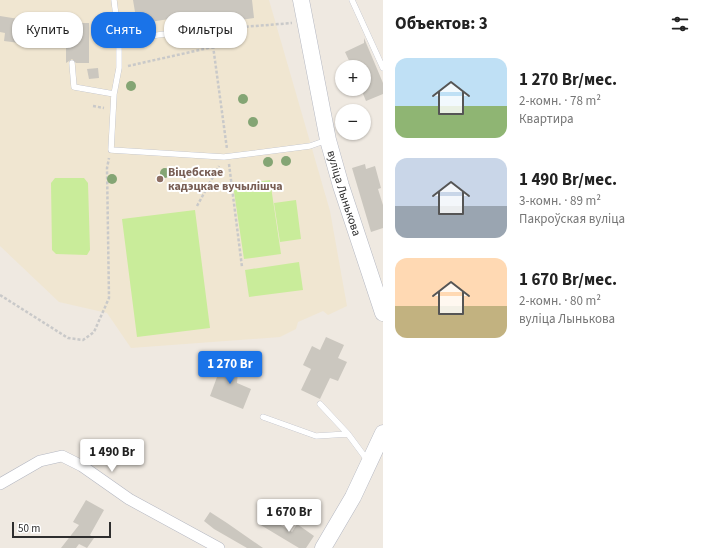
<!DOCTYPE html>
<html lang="ru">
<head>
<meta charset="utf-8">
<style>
  body { margin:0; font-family:"Source Sans 3",sans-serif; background:#f2f2f2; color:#222; height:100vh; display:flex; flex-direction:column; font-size:15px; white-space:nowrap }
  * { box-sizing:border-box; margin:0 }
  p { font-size:13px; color:#767676 }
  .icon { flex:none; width:22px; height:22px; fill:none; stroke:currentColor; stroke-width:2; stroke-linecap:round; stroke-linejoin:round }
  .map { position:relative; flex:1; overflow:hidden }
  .details { display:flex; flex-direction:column; background:#fff; width:320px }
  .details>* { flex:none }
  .hud { position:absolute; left:12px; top:12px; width:311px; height:36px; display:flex; gap:8px }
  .buttons { position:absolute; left:335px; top:60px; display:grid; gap:8px }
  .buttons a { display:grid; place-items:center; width:36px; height:36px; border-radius:50%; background:#fff; box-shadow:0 1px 3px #0004; font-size:20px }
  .scale { position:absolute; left:12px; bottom:10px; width:99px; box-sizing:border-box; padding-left:4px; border:2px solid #2e2e2e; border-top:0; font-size:11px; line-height:14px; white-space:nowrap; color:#2e2e2e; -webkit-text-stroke:3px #fff; paint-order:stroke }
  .price { position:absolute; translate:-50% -34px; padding:0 9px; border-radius:4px; background:#fff; color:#222; font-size:13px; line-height:26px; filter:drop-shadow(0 1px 2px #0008) }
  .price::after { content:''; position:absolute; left:50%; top:24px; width:12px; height:9px; margin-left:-6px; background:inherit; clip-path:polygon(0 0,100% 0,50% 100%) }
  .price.on { background:#1a73e8; color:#fff }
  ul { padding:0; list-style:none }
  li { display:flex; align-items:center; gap:12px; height:100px; padding:0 12px }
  li span { display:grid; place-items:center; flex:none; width:112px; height:80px; border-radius:12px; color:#555 }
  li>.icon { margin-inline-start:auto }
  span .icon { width:48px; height:48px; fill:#fffc; stroke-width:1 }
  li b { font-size:17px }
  h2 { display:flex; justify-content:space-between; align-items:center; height:48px; padding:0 12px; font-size:17px }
  .chip { padding:0 14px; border-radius:16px; background:#fff; box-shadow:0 1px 3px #0004; font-size:14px; line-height:36px }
  .chip.on { background:#1a73e8; color:#fff }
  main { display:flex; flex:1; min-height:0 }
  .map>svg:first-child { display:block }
  .education { fill:#f0e6d1 }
  .pitch { fill:#c9ec9a }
  .building { fill:#cbc7bf }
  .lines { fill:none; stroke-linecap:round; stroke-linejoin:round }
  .lane-casing { stroke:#b4b7c1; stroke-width:6 }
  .street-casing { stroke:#b4b7c1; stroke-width:12 }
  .secondary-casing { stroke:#b4b7c1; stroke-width:17 }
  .path { stroke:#c9c9c9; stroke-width:2.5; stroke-dasharray:3 2; stroke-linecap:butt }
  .lane { stroke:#fff; stroke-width:5.5 }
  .street { stroke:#fff; stroke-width:11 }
  .secondary { stroke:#fff; stroke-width:16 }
  .tree { fill:#84a574 }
  .education-dot { fill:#8d6e63; stroke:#fff; stroke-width:1.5 }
  .labels { text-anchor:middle; stroke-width:4; stroke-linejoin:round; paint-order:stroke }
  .education-label { font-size:12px; font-weight:bold; fill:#785e54; stroke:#fff; text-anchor:start }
  .street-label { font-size:12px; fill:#2e2e2e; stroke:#fff }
</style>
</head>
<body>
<main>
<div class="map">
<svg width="383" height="548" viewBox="0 0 383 548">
  <rect width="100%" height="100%" fill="#efe9e1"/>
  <path class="education" d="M0,0H269L330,211L347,306L328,315L323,311L298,322L296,329L280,337L131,348L107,313L59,302L0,246Z"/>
  <path class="pitch" d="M55,178H84L88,183L90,250L87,255L56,254L52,250L51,183Z
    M270,180L281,254L244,259L233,185Z
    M296,200L301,239L280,242L274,203Z
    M195,210L210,328L137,337L122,219Z
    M299,262L303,290L249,297L245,270Z"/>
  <path class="building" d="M133,0H252L254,18L220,23L221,26L210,28L208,13L137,24Z
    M0,16L25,20V16L38,17L35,45L4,41L5,33L0,32Z
    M66,23H89V63H76L72,59L66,63Z
    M364,38L383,83V94L366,101L361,89H364V67H352L345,52L364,43Z
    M98,68L99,78L89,79L87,69Z
    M365,164L366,169L375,166L381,188L378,189L383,205V228L371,232L352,168Z
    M326,337L344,345L338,358L347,362L338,381L330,378L320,399L301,390L311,369L303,365L312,346L320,350Z
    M218,359L239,361L237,383L251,389L243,409L210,396L217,377Z
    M86,500L104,510L90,535L94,538L87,548L79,544L76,548H61L79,525L73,522Z
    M210,512L227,523L263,548H247L214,529L204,521Z
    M265,515L292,532L297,524L314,536L306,548H299L259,524Z"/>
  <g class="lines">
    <defs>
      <path id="lane" d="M114,0L119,40V68L114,94L111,150L224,157L310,146L327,140
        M352,0L383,68
        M119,40L173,33
        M72,63L74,87L114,94
        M320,404L348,434L368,461
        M263,417L316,436L348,434"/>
      <path id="street" d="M0,484L40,461L62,456L82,466L129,499L219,548"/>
      <g id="secondary">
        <path id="s1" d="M301,0L328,140L341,186L383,313"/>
        <path d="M323,548L353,497L383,433"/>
      </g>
    </defs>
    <use href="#lane" class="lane-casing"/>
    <use href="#street" class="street-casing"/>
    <use href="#secondary" class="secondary-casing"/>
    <path class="path" d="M211,31L227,149
      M181,32L292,23
      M128,66L213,47
      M93,106L104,108
      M229,164L242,267
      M197,206L219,166
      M0,295L68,338L83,340L94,332L109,298L107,168L109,158"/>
    <use href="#lane" class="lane"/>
    <use href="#street" class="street"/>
    <use href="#secondary" class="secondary"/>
  </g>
  <g class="tree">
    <circle cx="131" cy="86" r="5"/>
    <circle cx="243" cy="99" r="5"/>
    <circle cx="253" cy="122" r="5"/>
    <circle cx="286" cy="161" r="5"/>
    <circle cx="268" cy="162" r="5"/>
    <circle cx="165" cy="173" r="5"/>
    <circle cx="112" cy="179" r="5"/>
  </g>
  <circle class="education-dot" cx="160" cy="179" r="4"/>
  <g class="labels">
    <g class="education-label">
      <text x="168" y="176">Віцебскае<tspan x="168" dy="14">кадэцкае вучылішча</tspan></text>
    </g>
    <g class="street-label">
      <text dy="4" stroke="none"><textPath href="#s1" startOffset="198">вуліца Лынькова</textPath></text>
    </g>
  </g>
</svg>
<div class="buttons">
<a>+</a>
<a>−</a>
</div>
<div class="scale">50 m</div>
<b class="price on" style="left:230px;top:385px">1 270 Br</b>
<b class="price" style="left:112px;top:473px">1 490 Br</b>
<b class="price" style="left:289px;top:533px">1 670 Br</b>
<div class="hud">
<a class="chip">Купить</a>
<a class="chip on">Снять</a>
<a class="chip">Фильтры</a>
</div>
</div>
<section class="details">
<h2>Объектов: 3<svg class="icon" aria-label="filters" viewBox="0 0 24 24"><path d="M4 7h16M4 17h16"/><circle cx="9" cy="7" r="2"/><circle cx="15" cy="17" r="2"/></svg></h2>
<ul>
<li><span style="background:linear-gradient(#bfe0f5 60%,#8fb573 0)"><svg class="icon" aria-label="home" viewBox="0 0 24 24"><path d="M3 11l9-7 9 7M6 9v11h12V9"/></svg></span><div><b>1 270 Br/мес.</b><p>2-комн. · 78 m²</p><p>Квартира</p></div></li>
<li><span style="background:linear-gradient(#c9d6e8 60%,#9aa5b1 0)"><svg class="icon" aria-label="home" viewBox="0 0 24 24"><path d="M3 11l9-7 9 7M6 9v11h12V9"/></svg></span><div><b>1 490 Br/мес.</b><p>3-комн. · 89 m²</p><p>Пакроўская вуліца</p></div></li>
<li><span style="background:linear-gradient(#ffd9b3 60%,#c2b280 0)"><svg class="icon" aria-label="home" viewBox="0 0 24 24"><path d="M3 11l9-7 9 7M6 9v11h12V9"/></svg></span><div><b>1 670 Br/мес.</b><p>2-комн. · 80 m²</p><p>вуліца Лынькова</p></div></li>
</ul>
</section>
</main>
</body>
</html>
